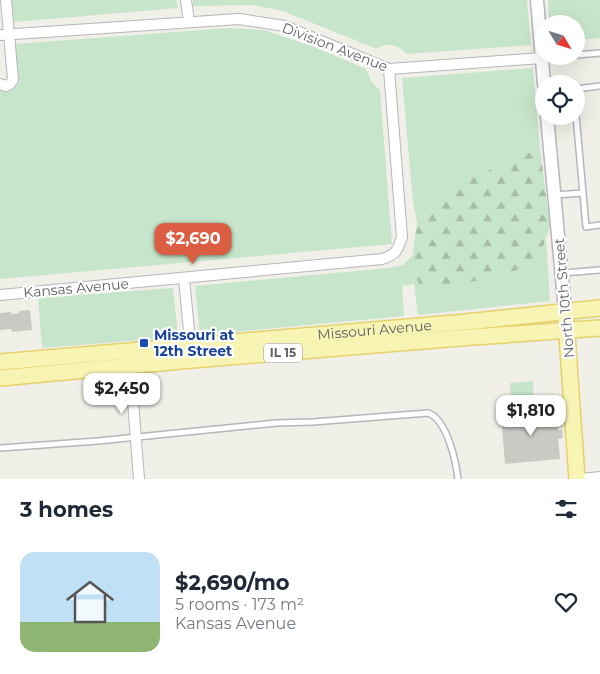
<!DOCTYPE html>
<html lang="en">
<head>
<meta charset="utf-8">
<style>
  body { margin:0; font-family:Montserrat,sans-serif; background:#f6f6f7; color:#1f2937; height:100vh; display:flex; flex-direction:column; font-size:19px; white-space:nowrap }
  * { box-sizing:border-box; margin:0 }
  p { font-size:16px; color:#747a83 }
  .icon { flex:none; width:28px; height:28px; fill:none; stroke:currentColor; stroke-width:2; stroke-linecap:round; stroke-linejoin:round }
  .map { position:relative; height:479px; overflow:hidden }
  .details { display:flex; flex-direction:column; background:#fff; flex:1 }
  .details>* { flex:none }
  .needle { width:32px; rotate:128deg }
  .buttons { position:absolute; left:535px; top:15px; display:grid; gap:10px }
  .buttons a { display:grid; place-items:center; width:50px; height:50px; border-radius:50%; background:#fff; box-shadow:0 5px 20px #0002; font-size:25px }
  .price { position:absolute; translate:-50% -42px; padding:0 11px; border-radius:10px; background:#fff; color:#222; font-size:16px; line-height:32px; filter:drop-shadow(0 1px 2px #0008) }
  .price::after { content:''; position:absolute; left:50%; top:30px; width:15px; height:11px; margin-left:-8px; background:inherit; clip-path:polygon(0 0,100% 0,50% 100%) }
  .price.current { background:#db5e42; color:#fff }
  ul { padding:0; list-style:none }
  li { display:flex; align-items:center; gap:15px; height:125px; padding:0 20px }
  li span { display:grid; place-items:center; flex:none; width:140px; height:100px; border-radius:15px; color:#555 }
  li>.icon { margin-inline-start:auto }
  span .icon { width:60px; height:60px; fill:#fffc; stroke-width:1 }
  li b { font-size:21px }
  h2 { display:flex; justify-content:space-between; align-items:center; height:60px; padding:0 20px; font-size:21px }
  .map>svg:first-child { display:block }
  .green { fill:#c7e5ca }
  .forest { fill:url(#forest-firs) }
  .building { fill:#cbc9c4 }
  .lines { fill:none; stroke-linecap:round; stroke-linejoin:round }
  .service-casing { stroke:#b5b6bb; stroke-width:8 }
  .minor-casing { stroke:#b5b6bb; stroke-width:12 }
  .tertiary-casing { stroke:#b5b6bb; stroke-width:15 }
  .primary-casing { stroke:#e6d06a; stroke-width:18 }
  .service { stroke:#fff; stroke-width:5 }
  .minor { stroke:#fff; stroke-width:10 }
  .tertiary { stroke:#fff; stroke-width:12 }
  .primary { stroke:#f8f5b4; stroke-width:15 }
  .transit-dot { fill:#1a4fb4; stroke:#fff; stroke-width:2 }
  .labels { text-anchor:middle; stroke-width:4.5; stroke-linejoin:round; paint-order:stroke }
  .shield { fill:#fff; stroke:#8f9094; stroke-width:1 }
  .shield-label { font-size:12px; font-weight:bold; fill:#5f6166 }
  .street-label { font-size:14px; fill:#5f6166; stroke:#fff }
  .transit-label { font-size:14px; font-weight:bold; fill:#164399; stroke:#fff; text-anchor:start }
</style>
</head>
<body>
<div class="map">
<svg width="600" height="479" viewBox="0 0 600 479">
  <defs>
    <pattern id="forest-firs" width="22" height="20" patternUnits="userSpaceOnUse" patternTransform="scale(1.25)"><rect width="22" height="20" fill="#c7e5ca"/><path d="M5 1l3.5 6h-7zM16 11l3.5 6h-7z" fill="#a5bda8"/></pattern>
  </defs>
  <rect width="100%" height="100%" fill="#f0efe8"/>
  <path class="green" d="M11,0H176L178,8L14,22Z
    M193,0H527L531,45L406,54C398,44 388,42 377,49L283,11L253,5L193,6Z
    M548,0H600V38L576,40V24H549Z
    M229,28L264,30L317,48L366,69L371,81L380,91L392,244L0,279V90C8,91 12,90 17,84L15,44Z
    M533,68L540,148L506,162L457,185L417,222L413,202L402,78Z
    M546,239L550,301L418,315L414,284L402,286L404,316L200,335L195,286L388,268L403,265L413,255L411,267L541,252Z
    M173,288L178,337L42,348L38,298Z
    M533,381L534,398L511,400L510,383Z"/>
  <path class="forest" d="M540,148L550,227L541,252L529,266L495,277L455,285L431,287L419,284L411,267L417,222L457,185L506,162Z"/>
  <path class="building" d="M30,310L32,330L12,332L11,329L0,330V313L11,312L12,314L19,313V311Z
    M556,410L558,430H562L563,438L558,439L560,459L505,464L501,415Z"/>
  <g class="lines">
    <defs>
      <path id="service" d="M576,55L600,53
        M542,58L559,56
        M576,89L600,86
        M583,193L586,227L600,225
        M555,195L583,193L576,116
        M563,273L600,270
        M0,448L98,441L276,423L313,422L428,413C447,419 456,462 458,479"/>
      <path id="minor" d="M186,0L189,22
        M0,35L239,19L285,26L389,69L542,58
        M0,84L6,86L10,84L13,80L6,0
        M184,278L191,352
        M0,295L382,259C397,254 397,251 402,237L389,69
        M130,362L139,479
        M582,479L600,477"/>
      <path id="tertiary" d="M537,0L544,84
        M547,116L565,311"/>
      <g id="primary">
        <path d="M566,321L577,479"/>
        <path id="s1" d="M0,362L466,322L600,308"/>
        <path d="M0,378L192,360L459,338L600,328"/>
      </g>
    </defs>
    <use href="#service" class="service-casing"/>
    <use href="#minor" class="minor-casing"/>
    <use href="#tertiary" class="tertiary-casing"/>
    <use href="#primary" class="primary-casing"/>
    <use href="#service" class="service"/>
    <use href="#minor" class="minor"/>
    <use href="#tertiary" class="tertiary"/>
    <use href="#primary" class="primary"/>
  </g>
  <rect class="transit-dot" x="139" y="338" width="10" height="10" rx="2.5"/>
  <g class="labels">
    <rect class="shield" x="264" y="343.5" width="38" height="19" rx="4"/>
    <g class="shield-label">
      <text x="283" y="357">IL 15</text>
    </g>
    <g class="street-label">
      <text transform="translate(335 47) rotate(21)" y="5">Division Avenue</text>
      <text transform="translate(76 288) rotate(-5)" y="5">Kansas Avenue</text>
      <text transform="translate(564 298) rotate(-95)" y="5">North 10th Street</text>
      <text dy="5" stroke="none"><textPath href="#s1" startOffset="376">Missouri Avenue</textPath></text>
    </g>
    <g class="transit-label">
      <text x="154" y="340">Missouri at<tspan x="154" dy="16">12th Street</tspan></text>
    </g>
  </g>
</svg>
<div class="buttons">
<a><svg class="needle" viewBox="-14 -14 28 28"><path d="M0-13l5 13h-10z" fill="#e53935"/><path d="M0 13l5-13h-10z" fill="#747a83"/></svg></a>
<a><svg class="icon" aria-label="locate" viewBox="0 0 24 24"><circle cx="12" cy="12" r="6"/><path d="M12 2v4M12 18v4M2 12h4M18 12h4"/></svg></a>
</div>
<b class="price current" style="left:193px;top:265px">$2,690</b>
<b class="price" style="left:122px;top:415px">$2,450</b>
<b class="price" style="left:531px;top:437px">$1,810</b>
</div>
<section class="details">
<h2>3 homes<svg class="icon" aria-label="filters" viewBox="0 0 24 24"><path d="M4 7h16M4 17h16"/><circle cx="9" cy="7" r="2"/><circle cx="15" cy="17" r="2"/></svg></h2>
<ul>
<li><span style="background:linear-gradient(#bfe0f5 70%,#8fb573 0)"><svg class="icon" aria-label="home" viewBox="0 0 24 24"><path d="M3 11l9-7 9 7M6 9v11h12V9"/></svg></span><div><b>$2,690/mo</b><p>5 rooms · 173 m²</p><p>Kansas Avenue</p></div><svg class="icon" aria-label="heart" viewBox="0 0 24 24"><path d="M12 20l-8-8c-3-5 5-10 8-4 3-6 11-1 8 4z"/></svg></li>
</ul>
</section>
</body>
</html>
